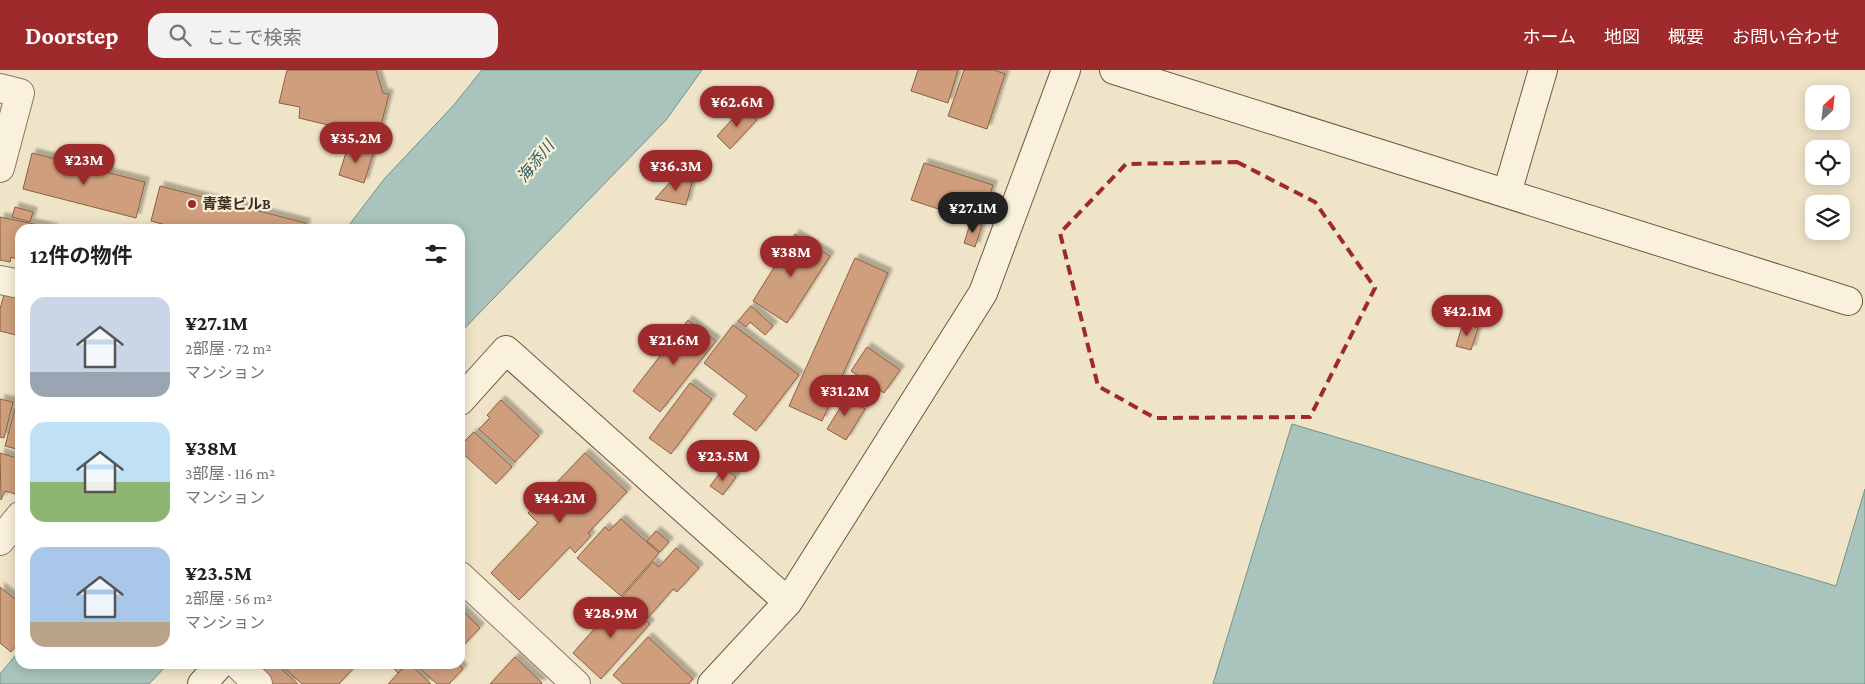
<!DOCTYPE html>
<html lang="ja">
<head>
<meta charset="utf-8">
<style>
  body { margin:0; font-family:"Crimson Pro","Noto Sans JP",serif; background:#f2f2f2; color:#202124; height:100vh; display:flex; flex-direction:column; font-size:19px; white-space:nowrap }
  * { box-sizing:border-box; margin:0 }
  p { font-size:16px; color:#757577 }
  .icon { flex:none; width:28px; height:28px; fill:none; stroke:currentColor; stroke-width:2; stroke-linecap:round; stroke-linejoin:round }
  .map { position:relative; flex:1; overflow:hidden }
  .side { position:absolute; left:15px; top:154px; width:450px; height:445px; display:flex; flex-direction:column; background:#fff; border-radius:15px; box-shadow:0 2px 12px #0003 }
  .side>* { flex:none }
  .needle { width:32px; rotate:27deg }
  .controls { position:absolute; left:1805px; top:15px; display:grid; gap:10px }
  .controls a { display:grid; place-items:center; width:45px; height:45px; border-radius:10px; background:#fff; box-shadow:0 2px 12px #0003; font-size:25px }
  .price { position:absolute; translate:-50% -42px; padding:0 11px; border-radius:18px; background:#9e2a2b; color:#fff; font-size:16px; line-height:32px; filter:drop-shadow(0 1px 2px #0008) }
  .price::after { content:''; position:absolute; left:50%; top:30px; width:15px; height:11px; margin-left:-8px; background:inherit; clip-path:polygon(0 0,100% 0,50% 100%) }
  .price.current { background:#222; color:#fff }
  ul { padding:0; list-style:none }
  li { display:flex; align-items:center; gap:15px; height:125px; padding:0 15px }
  li span { display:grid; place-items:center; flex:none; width:140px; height:100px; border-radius:15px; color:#555 }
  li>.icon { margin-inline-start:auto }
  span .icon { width:60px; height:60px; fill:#fffc; stroke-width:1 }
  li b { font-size:21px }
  h2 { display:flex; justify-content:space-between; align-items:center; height:60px; padding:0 15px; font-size:21px }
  header { display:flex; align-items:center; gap:30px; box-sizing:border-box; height:70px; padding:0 25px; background:#9e2a2b; color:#fff }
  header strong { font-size:24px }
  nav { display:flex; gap:28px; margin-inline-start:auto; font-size:18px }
  .search { width:350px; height:45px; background:#f2f2f2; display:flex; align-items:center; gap:12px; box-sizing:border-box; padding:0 18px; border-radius:15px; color:#757577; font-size:19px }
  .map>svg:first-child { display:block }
  .water { fill:#a9c4bc; stroke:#6f938a }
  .building { fill:#cf9f7d; stroke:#8d5f41; filter:url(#shadow) }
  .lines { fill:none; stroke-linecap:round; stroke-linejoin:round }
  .street-casing { stroke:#8d765c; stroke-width:30 }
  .secondary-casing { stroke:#6f573f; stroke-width:30 }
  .street { stroke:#faf1dc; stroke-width:28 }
  .secondary { stroke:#faf1dc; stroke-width:28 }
  .marked { fill:none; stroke:#9e2a2b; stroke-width:4; stroke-dasharray:10 6; stroke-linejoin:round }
  .poi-dot { fill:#9e2a2b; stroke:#f7eed8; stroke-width:2 }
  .labels { text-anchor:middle; stroke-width:4.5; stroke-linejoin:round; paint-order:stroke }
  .poi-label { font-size:15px; font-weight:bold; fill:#3d2e20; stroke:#f7eed8; text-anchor:start }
  .water-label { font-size:16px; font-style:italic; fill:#2f5d5a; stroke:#f7eed8 }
</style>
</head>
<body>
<header>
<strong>Doorstep</strong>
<div class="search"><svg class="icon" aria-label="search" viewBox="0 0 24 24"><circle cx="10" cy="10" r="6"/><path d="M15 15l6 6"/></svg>ここで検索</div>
<nav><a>ホーム</a><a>地図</a><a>概要</a><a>お問い合わせ</a></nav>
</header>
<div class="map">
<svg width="1865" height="614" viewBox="0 0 1865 614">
  <defs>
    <filter id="shadow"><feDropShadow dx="4.5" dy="-4.5" stdDeviation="1" flood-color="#0004"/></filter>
  </defs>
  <rect width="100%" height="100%" fill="#f0e4c8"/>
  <path class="water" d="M482,0H702L666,50L460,263V159H346L385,108L453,36Z
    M1292,354L1836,516L1865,419V614H1213Z
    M20,580V594H168L149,614H0V604Z"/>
  <path class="building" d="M287,0H376L383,23L389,24L378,67L299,48L300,37L279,33Z
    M918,0H958L948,33L911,21Z
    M964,0H994L1005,4L987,59L948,46Z
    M744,37L757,50L730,79L717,66Z
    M348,76L373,84L364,113L339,105Z
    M32,83L145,112L136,148L23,119Z
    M924,93L993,115L981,153L911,130Z
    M675,107L692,112L686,135L655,129Z
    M160,116L306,153L305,159H181L151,151Z
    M15,137L33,142L30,152L12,147Z
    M0,147L53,158V159H20V177L17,189L11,187L10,192L0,190Z
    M971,151L982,155L975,177L964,173Z
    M795,164L830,186L787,253L753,231Z
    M855,188L888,203L822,351L789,336Z
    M5,221L20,225V266L0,261V239Z
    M751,236L773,256L765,265L750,252L746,257L738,251Z
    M688,250L716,271L660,342L633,321Z
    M1463,253L1478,258L1471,280L1456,276Z
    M733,255L799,305L756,361L733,344L747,326L704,293Z
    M867,277L900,300L884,323L851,301Z
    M690,313L712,329L671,384L649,368Z
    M840,323L865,339L846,370L827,359L840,338L834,334Z
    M0,329L13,332L4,368L0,367Z
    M501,330L539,366L515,392L479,359L490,348L487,345Z
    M17,331H20V380L5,376Z
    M474,362L512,397L496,414L460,381V376Z
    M0,383L20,389L19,425L5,421L1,430Z
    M585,383L627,422L588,463L591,466L575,483L570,477L519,530L491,503L538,453L528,443Z
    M724,398L736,407L723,425L710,416Z
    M621,449L659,483L621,526L577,488L605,457L609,461Z
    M656,461L669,472L660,482L647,471Z
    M676,478L699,498L677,522L673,519L647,549L622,527L653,492L659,497Z
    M0,517L20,533V571L11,582L0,573Z
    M621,529L650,554L601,609L573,583Z
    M460,538L480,558L460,579Z
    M648,567L693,609L689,614H623L613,605Z
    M515,587L542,613L541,614H490Z
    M269,594H276L298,614H265L262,612L264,599Z
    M280,594H357L339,614H302Z
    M389,594H407L398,603Z
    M407,594H410L431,614H388Z
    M415,594H458L463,599L449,614H437Z"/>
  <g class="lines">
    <defs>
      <path id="street" d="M0,18L20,23L0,98
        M0,210L20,214
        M0,471L20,446
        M460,506L576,614
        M237,594L258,614"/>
      <path id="secondary" d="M1114,0L1848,231
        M1507,123L1543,0
        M460,331L506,280L788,532
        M202,614L220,594
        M712,614L788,532L983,223L1066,0"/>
    </defs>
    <use href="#street" class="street-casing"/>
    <use href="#secondary" class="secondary-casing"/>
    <use href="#street" class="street"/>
    <use href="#secondary" class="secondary"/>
  </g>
  <path class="marked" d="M1237,92L1315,132L1375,218L1310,347L1155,348L1098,316L1060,163L1126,94Z"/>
  <circle class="poi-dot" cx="192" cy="134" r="5"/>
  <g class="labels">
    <g class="poi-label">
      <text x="202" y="139">青葉ビルB</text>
    </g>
    <g class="water-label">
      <text transform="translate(535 91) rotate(-51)" y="6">海添川</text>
    </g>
  </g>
</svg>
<div class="controls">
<a><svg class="needle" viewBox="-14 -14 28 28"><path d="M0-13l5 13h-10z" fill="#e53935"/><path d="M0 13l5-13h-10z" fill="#757577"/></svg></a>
<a><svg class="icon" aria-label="locate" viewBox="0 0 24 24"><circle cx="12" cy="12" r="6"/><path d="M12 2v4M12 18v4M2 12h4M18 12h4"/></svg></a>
<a><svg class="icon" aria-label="layers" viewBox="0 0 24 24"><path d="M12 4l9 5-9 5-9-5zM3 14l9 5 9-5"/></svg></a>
</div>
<b class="price" style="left:737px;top:58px">¥62.6M</b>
<b class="price" style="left:356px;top:94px">¥35.2M</b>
<b class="price" style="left:84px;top:116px">¥23M</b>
<b class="price" style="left:676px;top:122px">¥36.3M</b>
<b class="price current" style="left:973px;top:164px">¥27.1M</b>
<b class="price" style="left:791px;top:208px">¥38M</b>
<b class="price" style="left:1467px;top:267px">¥42.1M</b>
<b class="price" style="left:674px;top:296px">¥21.6M</b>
<b class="price" style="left:845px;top:347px">¥31.2M</b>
<b class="price" style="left:723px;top:412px">¥23.5M</b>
<b class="price" style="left:560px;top:454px">¥44.2M</b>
<b class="price" style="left:611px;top:569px">¥28.9M</b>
<section class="side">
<h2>12件の物件<svg class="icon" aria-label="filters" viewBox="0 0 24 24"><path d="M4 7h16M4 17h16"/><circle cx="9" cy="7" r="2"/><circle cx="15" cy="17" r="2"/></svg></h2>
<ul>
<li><span style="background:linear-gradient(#c9d6e8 75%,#9aa5b1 0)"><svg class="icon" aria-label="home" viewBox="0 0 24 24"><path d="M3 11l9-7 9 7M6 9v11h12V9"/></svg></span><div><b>¥27.1M</b><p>2部屋 · 72 m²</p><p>マンション</p></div></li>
<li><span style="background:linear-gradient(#bfe0f5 60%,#8fb573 0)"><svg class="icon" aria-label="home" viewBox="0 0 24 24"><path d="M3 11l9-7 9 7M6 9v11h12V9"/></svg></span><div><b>¥38M</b><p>3部屋 · 116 m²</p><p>マンション</p></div></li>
<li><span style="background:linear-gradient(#a9c7e8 75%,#b9a48a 0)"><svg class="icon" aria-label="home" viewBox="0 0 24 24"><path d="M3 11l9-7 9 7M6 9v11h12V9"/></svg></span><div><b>¥23.5M</b><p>2部屋 · 56 m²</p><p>マンション</p></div></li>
</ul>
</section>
</div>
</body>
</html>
